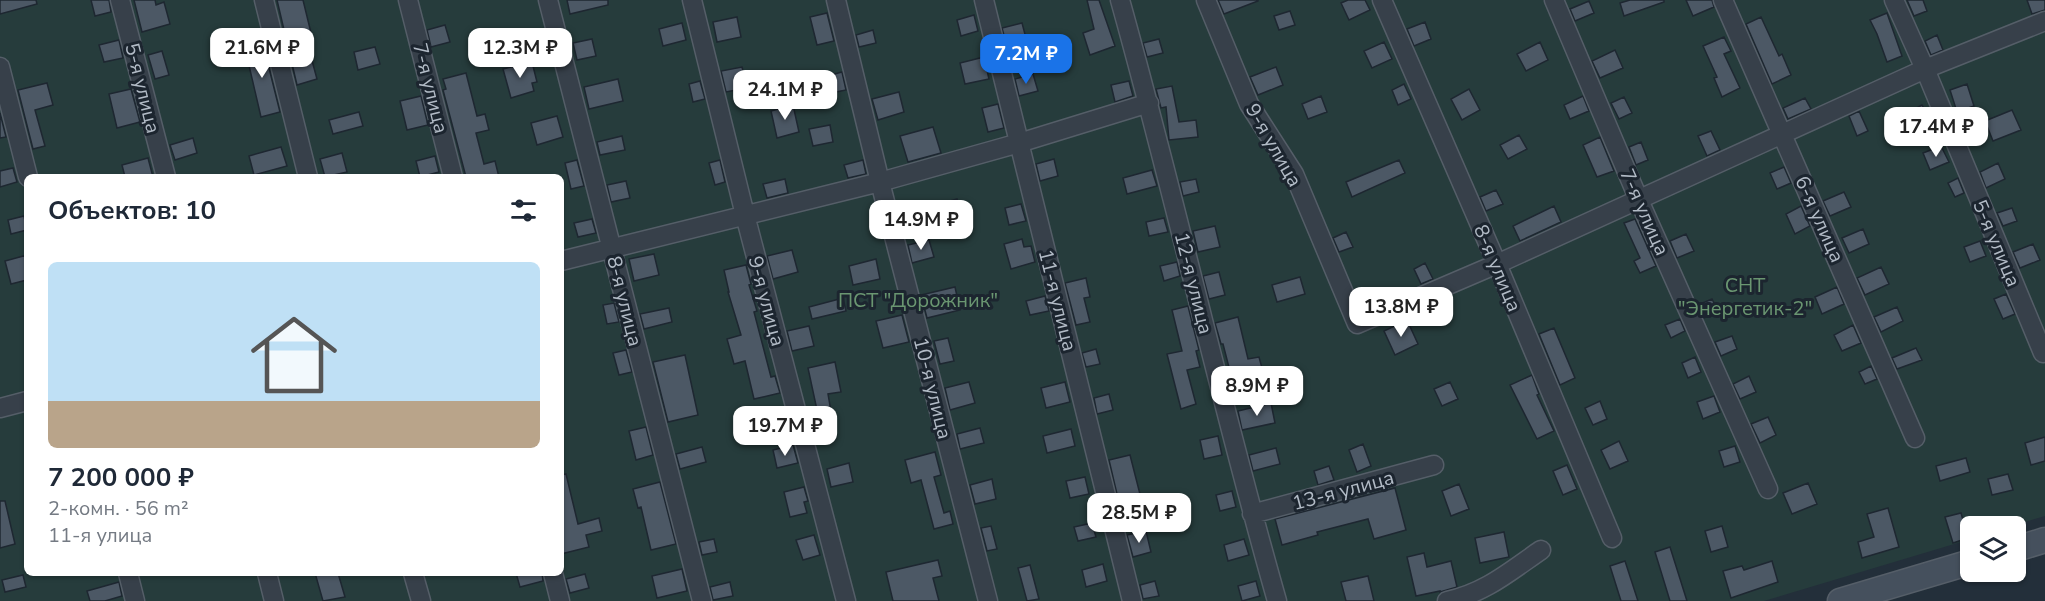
<!DOCTYPE html>
<html lang="ru">
<head>
<meta charset="utf-8">
<style>
  body { margin:0; font-family:"Nunito Sans",sans-serif; background:#f2f2f3; color:#1f2937; height:100vh; display:flex; flex-direction:column; font-size:22px; white-space:nowrap }
  * { box-sizing:border-box; margin:0 }
  p { font-size:20px; color:#747a83 }
  .icon { flex:none; width:33px; height:33px; fill:none; stroke:currentColor; stroke-width:2; stroke-linecap:round; stroke-linejoin:round }
  .map { position:relative; flex:1; overflow:hidden }
  .details { position:absolute; left:24px; top:174px; width:540px; height:402px; display:flex; flex-direction:column; background:#fff; border-radius:9px; box-shadow:0 2px 4px #0004 }
  .details>* { flex:none }
  .buttons { position:absolute; left:1960px; top:516px; display:grid; gap:12px }
  .buttons a { display:grid; place-items:center; width:66px; height:66px; border-radius:9px; background:#fff; box-shadow:0 2px 4px #0004; font-size:30px }
  .price { position:absolute; translate:-50% -51px; padding:0 14px; border-radius:12px; background:#fff; color:#222; font-size:20px; line-height:39px; filter:drop-shadow(0 2px 3px #0008) }
  .price::after { content:''; position:absolute; left:50%; top:36px; width:18px; height:14px; margin-left:-9px; background:inherit; clip-path:polygon(0 0,100% 0,50% 100%) }
  .price.active { background:#1a73e8; color:#fff }
  ul { padding:0; list-style:none }
  li { display:grid; align-content:center; gap:12px; height:318px; padding:0 24px }
  li span { display:grid; place-items:center; height:186px; border-radius:9px; color:#555 }
  li>.icon { margin-inline-start:auto }
  span .icon { width:108px; height:108px; fill:#fffc; stroke-width:1 }
  li b { font-size:26px }
  h2 { display:flex; justify-content:space-between; align-items:center; height:72px; padding:0 24px; font-size:26px }
  .map>svg:first-child { display:block }
  .garden { fill:#263c3c; fill-rule:evenodd }
  .building { fill:#4c5865; stroke:#1e2731; stroke-width:1.5 }
  .lines { fill:none; stroke-linecap:round; stroke-linejoin:round }
  .street-casing { stroke:#555e68; stroke-width:21 }
  .secondary-casing { stroke:#555e68; stroke-width:27 }
  .street { stroke:#37404a; stroke-width:18 }
  .secondary { stroke:#45505d; stroke-width:24 }
  .labels { text-anchor:middle; stroke-width:6; stroke-linejoin:round; paint-order:stroke }
  .street-label { font-size:20px; fill:#b2bbc6; stroke:#1c252f }
  .park-label { font-size:20px; fill:#6a9671; stroke:#1c252f }
</style>
</head>
<body>
<div class="map">
<svg width="2045" height="601" viewBox="0 0 2045 601">
  <rect width="100%" height="100%" fill="#232f3a"/>
  <path class="garden" d="M0,0H2045V516L2011,526H1971V539L1764,601H0ZM27,177H561V573H27Z"/>
  <path class="building" d="M0,0H36L37,4L0,14Z
    M91,0H109L111,12L95,16Z
    M134,0H155L156,5L164,2L170,24L142,32Z
    M277,0H303L313,41L307,42L317,79L297,85Z
    M567,0H608V5L570,14Z
    M1087,0H1099L1115,46L1090,55L1083,33L1094,29Z
    M1218,0H1258V1L1224,14Z
    M1348,0H1365L1370,10L1349,20L1341,3Z
    M1630,0H1664V2L1624,16L1620,3Z
    M1686,0H1712L1714,7L1693,16Z
    M1907,0H1923L1927,11L1914,16Z
    M2027,0H2045V10L2032,14Z
    M1589,1L1594,13L1575,21L1570,9Z
    M1290,11L1295,25L1279,30L1274,16Z
    M827,13L834,41L817,45L810,17Z
    M1887,13L1902,56L1887,62L1877,34L1870,20Z
    M974,15L978,31L961,36L957,20Z
    M737,17L741,37L717,42L713,22Z
    M1761,17L1779,56L1782,54L1791,75L1772,84L1746,24Z
    M1425,22L1431,39L1414,46L1407,29Z
    M682,23L686,40L663,46L659,29Z
    M1022,23L1026,38L1006,43L1002,28Z
    M445,25L450,42L431,47L427,30Z
    M873,30L876,43L859,47L856,35Z
    M543,32L548,50L531,54L526,37Z
    M1937,35L1943,50L1931,55L1925,41Z
    M1724,37L1731,51L1724,54L1740,88L1722,97L1714,78L1717,77L1703,46Z
    M592,39L596,56L577,60L573,43Z
    M1159,39L1163,53L1147,57L1143,43Z
    M119,40L123,58L104,62L99,45Z
    M262,40L280,112L261,117L244,44Z
    M1384,42L1392,59L1372,68L1364,51Z
    M1540,42L1548,60L1526,71L1517,54Z
    M375,47L380,64L358,70L354,52Z
    M1615,50L1623,68L1600,78L1592,61Z
    M162,51L169,75L155,79L148,55Z
    M984,57L989,79L965,84L960,63Z
    M532,62L537,82L532,83L534,91L511,98L503,69Z
    M742,67L747,88L726,92L721,71Z
    M1276,67L1283,85L1258,95L1250,77Z
    M842,72L846,90L831,93L827,76Z
    M466,73L477,116L485,114L489,130L476,133L484,164L495,161L499,177H466L443,90L446,89L443,79Z
    M1033,74L1038,91L1019,96L1015,79Z
    M618,79L623,101L589,109L584,87Z
    M700,81L705,99L693,102L689,84Z
    M1129,81L1133,96L1115,102L1111,85Z
    M47,83L53,105L35,110L45,146L33,149L18,90Z
    M1404,84L1411,99L1398,105L1392,90Z
    M1967,84L1974,106L1957,112L1950,90Z
    M1172,86L1179,122L1196,120L1198,137L1169,140L1166,107L1161,108L1156,89Z
    M131,89L140,122L117,128L109,94Z
    M1469,89L1480,110L1462,120L1451,99Z
    M899,92L904,112L878,120L872,99Z
    M421,96L428,125L407,130L400,101Z
    M1321,96L1327,112L1308,119L1302,104Z
    M1583,96L1589,111L1570,119L1564,105Z
    M1624,97L1632,113L1619,119L1611,103Z
    M1805,98L1811,109L1788,119L1783,108Z
    M998,104L1004,128L988,132L982,108Z
    M793,105L799,132L777,138L771,111Z
    M1922,105L1931,121L1912,131L1903,115Z
    M2012,110L2021,130L1993,141L1985,121Z
    M1859,111L1868,131L1857,136L1849,116Z
    M359,112L363,126L333,134L329,120Z
    M0,113L6,137L0,138Z
    M557,116L563,137L537,145L531,123Z
    M830,125L833,142L813,146L809,129Z
    M933,127L941,153L908,162L900,136Z
    M1711,131L1720,150L1707,156L1698,136Z
    M1519,135L1527,149L1508,159L1500,145Z
    M622,136L625,150L600,155L597,142Z
    M1600,137L1614,171L1597,177L1583,145Z
    M193,138L197,153L175,160L170,145Z
    M1641,142L1648,160L1636,165L1629,147Z
    M1941,146L1949,162L1930,170L1923,153Z
    M281,147L287,166L254,175L249,156Z
    M342,153L347,172L325,177L320,159Z
    M435,156L439,172L420,177L416,161Z
    M148,158L153,177H125L122,165Z
    M1054,159L1058,176L1040,181L1036,164Z
    M577,160L584,186L571,189L565,163Z
    M720,160L725,182L715,185L709,163Z
    M863,160L866,174L848,178L844,165Z
    M1399,160L1405,173L1352,197L1346,182Z
    M1998,163L2005,179L1986,188L1980,172Z
    M1784,167L1791,183L1777,189L1770,173Z
    M13,168L17,182L0,187V171Z
    M1152,170L1157,186L1127,194L1123,178Z
    M1958,178L1964,193L1955,197L1948,183Z
    M785,179L788,193L767,198L763,184Z
    M1196,179L1199,192L1183,196L1180,182Z
    M626,181L630,198L611,202L607,185Z
    M1496,190L1503,204L1486,211L1480,197Z
    M1844,192L1851,207L1830,216L1823,201Z
    M957,199L963,220L947,225L940,204Z
    M1021,204L1026,221L1009,225L1005,208Z
    M1554,206L1561,222L1520,241L1513,226Z
    M1801,206L1810,226L1795,234L1786,214Z
    M2012,208L2017,221L2003,226L1997,213Z
    M24,216L27,230L11,234L8,220Z
    M1164,218L1168,232L1149,236L1146,222Z
    M592,219L596,233L578,237L574,223Z
    M1635,219L1656,266L1640,273L1634,261L1640,258L1624,223Z
    M1215,226L1220,247L1198,252L1193,231Z
    M1863,229L1869,244L1849,253L1842,238Z
    M1346,232L1353,247L1339,252L1333,238Z
    M1686,234L1694,251L1677,258L1670,241Z
    M1022,239L1024,247L1031,246L1035,262L1011,269L1004,244Z
    M929,240L934,257L912,263L908,245Z
    M1980,241L1986,256L1970,262L1964,247Z
    M2033,244L2040,260L2020,268L2013,252Z
    M792,250L798,272L773,279L767,256Z
    M654,254L659,275L634,281L629,259Z
    M27,255V280L11,284L5,261Z
    M876,259L880,279L853,285L849,266Z
    M1177,262L1180,276L1164,281L1160,266Z
    M1425,263L1433,279L1421,284L1414,269Z
    M746,265L751,284L749,285L757,311L754,312L771,377L775,376L780,393L754,399L745,361L734,364L727,339L741,335L728,292H729L724,270Z
    M1881,267L1889,284L1865,295L1857,278Z
    M1219,272L1225,295L1209,299L1203,276Z
    M1300,277L1305,294L1277,302L1272,285Z
    M1086,278L1090,297L1084,298L1090,322L1076,325L1065,283Z
    M955,287L960,310L927,318L921,295Z
    M1837,287L1844,304L1822,314L1815,297Z
    M2006,294L2015,314L2003,319L1994,299Z
    M1045,296L1049,311L1030,315L1026,301Z
    M843,298L846,311L812,319L809,307Z
    M1444,299L1450,311L1434,318L1429,306Z
    M1712,299L1718,311L1704,318L1698,305Z
    M614,303L619,322L607,324L603,305Z
    M1188,306L1199,350L1196,351L1200,367L1187,370L1196,404L1181,409L1167,354L1182,351L1172,310Z
    M1897,307L1903,321L1881,332L1874,317Z
    M669,308L672,322L644,329L640,314Z
    M902,315L909,342L883,348L876,321Z
    M1238,317L1248,359L1259,357L1265,379L1234,387L1223,344H1221L1215,323Z
    M1680,319L1685,331L1671,338L1665,325Z
    M1407,320L1418,344L1395,355L1384,331Z
    M1853,325L1861,343L1842,351L1834,335Z
    M809,326L814,346L792,351L787,331Z
    M1554,328L1575,378L1560,385L1539,334Z
    M1732,336L1737,349L1721,356L1715,342Z
    M948,338L954,361L940,364L934,341Z
    M1916,348L1922,360L1897,369L1892,358Z
    M1096,349L1100,364L1086,367L1082,353Z
    M626,350L632,372L619,375L613,353Z
    M685,355L698,415L668,422L653,362Z
    M1695,357L1701,372L1688,378L1682,363Z
    M835,362L841,392L828,394L834,429L814,433L808,412L817,410L808,368Z
    M1871,366L1877,379L1865,384L1859,372Z
    M1532,375L1539,394L1537,395L1554,431L1537,439L1510,385Z
    M1749,376L1756,392L1740,399L1733,384Z
    M969,382L975,403L950,410L945,388Z
    M1065,382L1070,402L1046,408L1041,388Z
    M1450,382L1458,399L1442,406L1434,389Z
    M1109,394L1113,410L1097,414L1094,398Z
    M1714,396L1720,412L1703,419L1697,402Z
    M1600,401L1607,419L1593,425L1585,408Z
    M1271,403L1275,423L1242,430L1238,411Z
    M1768,417L1776,435L1760,443L1751,424Z
    M646,427L653,455L636,460L629,431Z
    M980,428L984,443L960,449L957,434Z
    M1071,429L1075,446L1047,453L1043,436Z
    M1218,436L1222,455L1204,459L1200,440Z
    M2045,437V461L2031,465L2025,443Z
    M1619,441L1628,461L1610,469L1601,450Z
    M1363,444L1371,466L1357,472L1349,450Z
    M793,445L798,463L777,468L773,450Z
    M1735,446L1740,462L1724,467L1719,451Z
    M702,447L706,462L680,469L676,454Z
    M1276,448L1280,464L1253,471L1249,455Z
    M935,452L941,475L934,477L944,513L950,511L953,524L934,529L921,480L911,483L905,460Z
    M1130,455L1142,502L1120,507L1109,460Z
    M1966,458L1970,472L1940,481L1936,466Z
    M849,463L853,482L831,487L827,469Z
    M1567,465L1577,489L1563,495L1553,471Z
    M1329,466L1334,480L1318,485L1314,471Z
    M566,474L578,524L599,518L602,531L586,535L589,547L561,554V475Z
    M2008,474L2013,490L1992,495L1988,479Z
    M1085,477L1089,494L1070,498L1066,481Z
    M992,479L996,499L975,504L970,485Z
    M660,482L676,544L651,550L641,507L638,508L633,489Z
    M1808,483L1817,504L1792,514L1783,493Z
    M1459,484L1469,509L1451,516L1442,491Z
    M804,487L808,501L804,502L807,513L790,517L784,492Z
    M1395,488L1406,530L1374,539L1368,519L1317,532L1318,535L1282,545L1275,519Z
    M1232,491L1236,507L1220,511L1216,495Z
    M0,501H5L15,544L0,548Z
    M1888,508L1899,547L1862,558L1858,542L1874,537L1867,514Z
    M1961,513L1968,538L1953,543L1945,517Z
    M1092,523L1096,537L1078,541L1074,527Z
    M991,526L997,549L987,551L981,528Z
    M1722,526L1728,547L1711,552L1705,531Z
    M1146,531L1151,552L1133,557L1127,535Z
    M1504,532L1509,557L1480,563L1475,538Z
    M814,535L820,555L803,560L796,540Z
    M714,539L717,552L702,555L699,542Z
    M1244,539L1249,555L1228,561L1224,545Z
    M1670,547L1687,601H1670L1655,552Z
    M1424,553L1427,567L1451,561L1457,587L1440,592V591L1416,596L1407,557Z
    M938,560L942,576L933,578L939,601H893L886,572Z
    M1625,561L1638,601H1621L1610,566Z
    M1772,561L1778,582L1731,598L1723,571L1742,566L1744,570Z
    M1103,564L1107,581L1086,587L1082,570Z
    M1030,565L1039,599L1027,601L1018,568Z
    M682,569L687,591L657,598L652,576Z
    M315,573H338L345,597L323,601Z
    M516,573H542L543,581L520,587Z
    M585,574L589,588L570,593L566,579Z
    M23,575L26,587L5,592L2,580Z
    M1368,576L1374,601H1346L1341,582Z
    M1155,581L1159,596L1143,599L1140,585Z
    M1256,581L1260,596L1242,601L1238,586Z
    M119,582L122,596L105,601H90L87,591Z
    M730,582L733,596L713,600L710,587Z"/>
  <g class="lines">
    <defs>
      <path id="street" d="M120,0L166,177
        M264,0L308,177
        M408,0L453,177
        M548,0L702,601
        M692,0L745,215L846,601
        M836,0L880,182L988,601
        M984,0L1132,601
        M1120,0C1176,200 1220,402 1277,601
        M1206,0L1249,104L1294,174L1357,324L1497,264L1925,69L2045,21
        M1382,0L1497,264L1612,538
        M1554,0L1638,198L1768,489
        M1723,0L1915,438
        M1894,0L1925,69L2043,353
        M0,67L28,177
        M561,261L880,182L1019,143L1149,103
        M0,408L27,401
        M1252,514L1434,465
        M128,573L135,601
        M267,573L274,601
        M413,573L421,601
        M553,573L560,601
        M1447,601C1485,593 1509,572 1541,550"/>
      <path id="secondary" d="M2016,549L2045,540
        M1840,601L1971,562"/>
    </defs>
    <use href="#street" class="street-casing"/>
    <use href="#secondary" class="secondary-casing"/>
    <use href="#street" class="street"/>
    <use href="#secondary" class="secondary"/>
  </g>
  <g class="labels">
    <g class="street-label">
      <text transform="translate(143 88) rotate(76)" y="7">5-я улица</text>
      <text transform="translate(431 88) rotate(76)" y="7">7-я улица</text>
      <text transform="translate(1274 145) rotate(60)" y="7">9-я улица</text>
      <text transform="translate(1645 212) rotate(66)" y="7">7-я улица</text>
      <text transform="translate(1820 219) rotate(66)" y="7">6-я улица</text>
      <text transform="translate(1997 243) rotate(67)" y="7">5-я улица</text>
      <text transform="translate(1498 268) rotate(67)" y="7">8-я улица</text>
      <text transform="translate(1194 283) rotate(76)" y="7">12-я улица</text>
      <text transform="translate(1058 300) rotate(76)" y="7">11-я улица</text>
      <text transform="translate(625 301) rotate(76)" y="7">8-я улица</text>
      <text transform="translate(767 301) rotate(75)" y="7">9-я улица</text>
      <text transform="translate(933 388) rotate(76)" y="7">10-я улица</text>
      <text transform="translate(1343 490) rotate(-15)" y="7">13-я улица</text>
    </g>
    <g class="park-label">
      <text x="1745" y="292">СHТ<tspan x="1745" dy="23">"Энергетик-2"</tspan></text>
      <text x="918" y="307">ПСТ "Дорожник"</text>
    </g>
  </g>
</svg>
<div class="buttons">
<a><svg class="icon" aria-label="layers" viewBox="0 0 24 24"><path d="M12 4l9 5-9 5-9-5zM3 14l9 5 9-5"/></svg></a>
</div>
<b class="price" style="left:262px;top:79px">21.6M ₽</b>
<b class="price" style="left:520px;top:79px">12.3M ₽</b>
<b class="price active" style="left:1026px;top:85px">7.2M ₽</b>
<b class="price" style="left:785px;top:121px">24.1M ₽</b>
<b class="price" style="left:1936px;top:158px">17.4M ₽</b>
<b class="price" style="left:921px;top:251px">14.9M ₽</b>
<b class="price" style="left:1401px;top:338px">13.8M ₽</b>
<b class="price" style="left:1257px;top:417px">8.9M ₽</b>
<b class="price" style="left:785px;top:457px">19.7M ₽</b>
<b class="price" style="left:1139px;top:544px">28.5M ₽</b>
<section class="details">
<h2>Объектов: 10<svg class="icon" aria-label="filters" viewBox="0 0 24 24"><path d="M4 7h16M4 17h16"/><circle cx="9" cy="7" r="2"/><circle cx="15" cy="17" r="2"/></svg></h2>
<ul>
<li><span style="background:linear-gradient(#bfe0f5 75%,#b9a48a 0)"><svg class="icon" aria-label="home" viewBox="0 0 24 24"><path d="M3 11l9-7 9 7M6 9v11h12V9"/></svg></span><div><b>7 200 000 ₽</b><p>2-комн. · 56 m²</p><p>11-я улица</p></div></li>
</ul>
</section>
</div>
</body>
</html>
